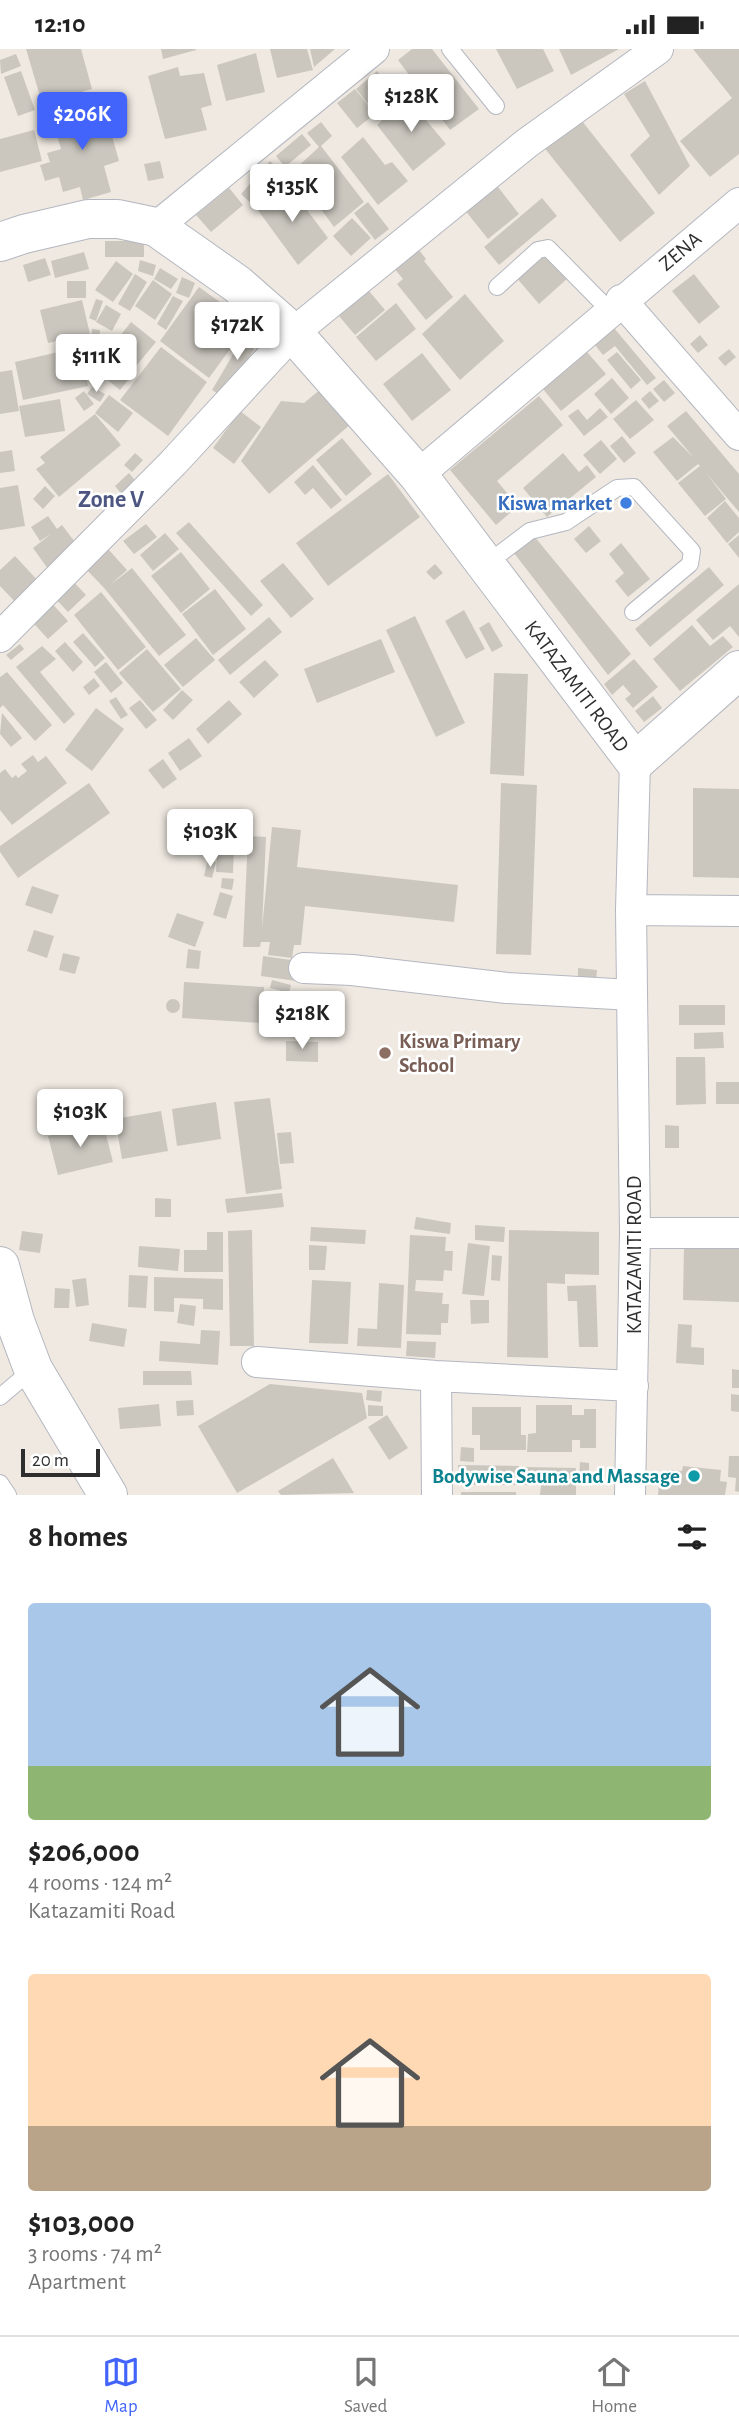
<!DOCTYPE html>
<html lang="en">
<head>
<meta charset="utf-8">
<style>
  body { margin:0; font-family:"Alegreya Sans",sans-serif; background:#f2f2f2; color:#222; height:100vh; display:flex; flex-direction:column; font-size:26px; white-space:nowrap }
  * { box-sizing:border-box; margin:0 }
  p { font-size:23px; color:#767676 }
  .icon { flex:none; width:38px; height:38px; fill:none; stroke:currentColor; stroke-width:2; stroke-linecap:round; stroke-linejoin:round }
  .map { position:relative; height:1446px; overflow:hidden }
  .details { display:flex; flex-direction:column; background:#fff; flex:1 }
  .details>* { flex:none }
  .scale { position:absolute; left:21px; bottom:18px; width:79px; box-sizing:border-box; padding-left:7px; border:4px solid #2e2e2e; border-top:0; font-size:19px; line-height:24px; white-space:nowrap; color:#2e2e2e; -webkit-text-stroke:5px #fff; paint-order:stroke }
  .price { position:absolute; translate:-50% -60px; padding:0 16px; border-radius:7px; background:#fff; color:#222; font-size:23px; line-height:46px; filter:drop-shadow(0 2px 4px #0008) }
  .price::after { content:''; position:absolute; left:50%; top:42px; width:21px; height:16px; margin-left:-10px; background:inherit; clip-path:polygon(0 0,100% 0,50% 100%) }
  .price.on { background:#4264fb; color:#fff }
  ul { padding:0; list-style:none }
  li { display:grid; align-content:center; gap:14px; height:371px; padding:0 28px }
  li span { display:grid; place-items:center; height:217px; border-radius:7px; color:#555 }
  li>.icon { margin-inline-start:auto }
  span .icon { width:126px; height:126px; fill:#fffc; stroke-width:1 }
  li b { font-size:30px }
  h2 { display:flex; justify-content:space-between; align-items:center; height:84px; padding:0 28px; font-size:30px }
  .status { display:flex; justify-content:space-between; align-items:center; height:49px; padding:0 35px; background:#fff; direction:ltr }
  .status svg { height:19px; fill:currentColor }
  .tab-bar { display:flex; justify-content:space-around; align-items:center; height:98px; border-top:2px solid #e0e0e0; background:#fff; font-size:19px; color:#767676 }
  .tab-bar a { display:grid; justify-items:center; gap:4px }
  .tab-bar .on { color:#4264fb }
  .map>svg:first-child { display:block }
  .building { fill:#cbc7bf }
  .lines { fill:none; stroke-linecap:round; stroke-linejoin:round }
  .lane-casing { stroke:#b4b7c1; stroke-width:18 }
  .street-casing { stroke:#b4b7c1; stroke-width:32 }
  .secondary-casing { stroke:#b4b7c1; stroke-width:40 }
  .lane { stroke:#fff; stroke-width:16 }
  .street { stroke:#fff; stroke-width:30 }
  .secondary { stroke:#fff; stroke-width:38 }
  .shop-dot { fill:#3f7fe0; stroke:#fff; stroke-width:2.5 }
  .education-dot { fill:#8d6e63; stroke:#fff; stroke-width:2.5 }
  .culture-dot { fill:#0f9aa8; stroke:#fff; stroke-width:2.5 }
  .labels { text-anchor:middle; stroke-width:5; stroke-linejoin:round; paint-order:stroke }
  .street-label { font-size:21px; fill:#2e2e2e; stroke:#fff }
  .shop-label { font-size:21px; font-weight:bold; fill:#366cbe; stroke:#fff; text-anchor:end }
  .education-label { font-size:21px; font-weight:bold; fill:#785e54; stroke:#fff; text-anchor:start }
  .culture-label { font-size:21px; font-weight:bold; fill:#0d838f; stroke:#fff; text-anchor:end }
  .quarter-label { font-size:24px; font-weight:bold; fill:#4d5680; stroke:#fff }
</style>
</head>
<body>
<div class="status"><b>12:10</b><svg viewBox="0 0 49 12"><path d="M0 12V9h3v3zM5 12V6h3v6zM10 12V3h3v9zM15 12V0h3v12zM26 1h20v11H26zM47 4h2v5h-2z"/></svg></div>
<div class="map">
<svg width="739" height="1446" viewBox="0 0 739 1446">
  <rect width="100%" height="100%" fill="#efe9e1"/>
  <path class="building" d="M26,0H81L92,40L42,54Z
    M161,0H196V1L163,10Z
    M270,0H307L313,21L277,29Z
    M310,0H335L314,18Z
    M412,0H432L479,60L450,81L398,11Z
    M496,0H543L554,22L517,40Z
    M559,0H619L571,26Z
    M693,0H739V105L710,128L680,92L732,49Z
    M256,4L265,43L226,52L217,16Z
    M16,5L21,17L1,25L0,11Z
    M178,18L180,27L204,24L212,56L201,59L207,81L165,90L148,27Z
    M21,22L35,61L18,67L4,28Z
    M377,22L393,42L372,60L356,40Z
    M645,32L690,117L659,146L630,106L650,87L624,45Z
    M355,40L375,65L357,79L337,54Z
    M407,48L446,95L413,122L377,76Z
    M103,55L119,112L104,117L111,143L83,151L80,138L63,143L59,128L45,132L40,116L50,113L47,104L61,100L52,69Z
    M574,62L655,164L620,193L538,91Z
    M321,73L332,87L321,97L364,153L334,178L293,122L319,98L307,84Z
    M34,81L42,112L0,123V90Z
    M302,85L311,96L285,118L276,107Z
    M363,88L385,116L392,113L408,132L378,156L341,108Z
    M160,112L164,129L148,132L144,115Z
    M270,112L283,124L254,157L241,145Z
    M491,129L519,165L488,190L460,155Z
    M286,133L328,189L298,216L257,160Z
    M229,139L243,156L211,183L196,166Z
    M542,149L557,167L499,216L484,198Z
    M368,153L389,180L375,191L354,164Z
    M352,169L371,189L351,207L333,187Z
    M105,192H144V208H105Z
    M416,197L426,210L424,212L453,248L426,271L397,235L403,230L393,218Z
    M544,201L568,229L539,255L515,227Z
    M84,203L89,220L55,229L51,212Z
    M45,209L51,226L28,233L23,216Z
    M140,211L156,216L153,227L138,222Z
    M116,212L133,225L113,253L95,241Z
    M160,219L178,230L171,240L154,230Z
    M135,225L147,233L130,262L118,255Z
    M694,225L720,258L699,275L672,242Z
    M182,228L195,234L189,249L176,244Z
    M153,231L172,245L155,271L135,257Z
    M67,232H86V249H67Z
    M199,238L249,274L209,329L160,292Z
    M369,242L385,261L355,286L339,267Z
    M465,245L504,292L460,331L422,285Z
    M173,247L183,252L166,281L157,275Z
    M96,250L103,252L96,272L89,269Z
    M82,251L90,285L48,294L40,261Z
    M396,254L416,280L376,312L356,288Z
    M106,256L121,265L112,282L96,273Z
    M131,273L156,293L136,317L112,297Z
    M250,277L263,285L225,349L212,341Z
    M614,279L656,329L647,336L615,297L603,306L595,296Z
    M92,280L100,281L98,302L90,301Z
    M700,286L708,296L698,304L690,295Z
    M80,298L88,337L23,351L15,313Z
    M161,298L207,333L168,387L120,351Z
    M110,300L136,321L120,341L94,320Z
    M729,300L736,308L725,317L718,309Z
    M587,303L606,325L561,362L543,340Z
    M617,303L641,331L631,340L607,311Z
    M422,304L451,341L412,372L383,335Z
    M12,321L19,362L0,365V323Z
    M612,329L629,349L611,365L594,345Z
    M664,331L675,344L664,353L653,340Z
    M92,338L105,345L100,353L87,345Z
    M322,339L351,375L269,445L241,412L281,352L304,354Z
    M84,342L94,355L84,362L75,349Z
    M650,342L659,352L649,360L641,350Z
    M109,346L133,364L118,383L95,364Z
    M539,347L563,376L497,432L518,457L496,476L450,421Z
    M60,350L65,382L25,388L19,357Z
    M636,351L654,371L630,390L613,370Z
    M600,359L608,368L584,387L568,367L578,360L587,371Z
    M240,362L261,378L234,415L213,399Z
    M686,362L739,425V463L706,424L726,450L705,467L678,434L700,417L698,415L677,432L653,403L673,388L694,409L667,377Z
    M95,365L121,396L59,448L36,420L45,414L40,408Z
    M622,387L636,404L624,414L610,397Z
    M342,389L372,425L346,447L316,411Z
    M601,391L617,410L600,425L583,406Z
    M12,401L15,422L0,424V403Z
    M135,404L143,411L132,423L124,416Z
    M563,404L579,423L587,416L596,428L547,468L523,439Z
    M313,416L342,451L331,460L313,439L305,446L294,433Z
    M129,424L138,435L123,447L115,437Z
    M388,425L420,468L328,537L296,494Z
    M18,436L25,477L0,481V439Z
    M45,437L55,447L43,460L33,450Z
    M725,452L739,469V483L727,494L707,469Z
    M48,467L57,480L62,476L78,497L48,520L33,499L51,485L40,492L31,478Z
    M189,473L263,556L251,567L176,484Z
    M146,475L157,488L134,505L123,492Z
    M589,477L601,492L586,504L574,490Z
    M165,484L179,500L153,522L140,506Z
    M739,486V509L728,495Z
    M534,487L631,605L608,626L514,504Z
    M621,494L650,530L628,548L615,532L624,524L609,505Z
    M108,500L127,521L110,536L132,519L186,586L159,607L105,540L85,519Z
    M181,503L210,540L181,564L151,527Z
    M15,507L41,535L19,557L0,537V521Z
    M283,514L314,550L291,569L260,532Z
    M435,515L443,524L434,531L426,523Z
    M709,518L724,536L650,598L635,580Z
    M69,528L86,546L68,563L51,545Z
    M739,535V588L730,577L713,591L696,571Z
    M215,540L246,580L213,606L182,565Z
    M101,543L146,598L118,621L74,566Z
    M47,549L68,572L48,590L27,567Z
    M464,561L485,600L466,610L445,572Z
    M415,567L465,674L436,688L386,581Z
    M269,568L282,583L230,626L218,611Z
    M489,573L503,597L492,603L479,579Z
    M692,576L710,597L723,587L733,598L680,642L653,610Z
    M83,584L105,609L95,618L73,593Z
    M196,589L215,611L183,638L164,616Z
    M381,590L395,623L317,654L304,620Z
    M65,593L83,613L73,623L55,602Z
    M20,595L24,600L11,611L6,606Z
    M42,597L56,610L40,623L75,665L64,675L16,618Z
    M147,600L181,640L153,663L119,624Z
    M634,610L658,638L633,659L625,650L631,645L623,636L612,646L604,635Z
    M265,611L279,626L254,649L239,633Z
    M106,613L123,634L111,644L94,623Z
    M7,623L52,676L35,692L3,656L0,659V628Z
    M494,624L528,625L524,727L490,725Z
    M94,629L100,637L89,646L83,638Z
    M182,641L193,651L173,671L163,661Z
    M653,647L662,659L644,673L635,662Z
    M116,648L128,666L121,670L109,652Z
    M140,651L157,671L146,680L129,659Z
    M229,651L242,665L208,695L196,680Z
    M96,659L124,680L92,722L65,701Z
    M2,664L22,689L11,698L0,685Z
    M189,689L202,707L180,722L168,704Z
    M33,706L38,713L46,707L67,734L12,776L0,761V724L5,720L12,729L16,726L18,729L27,722L21,715Z
    M163,710L177,730L163,740L148,721Z
    M89,734L110,764L18,829L0,803V797Z
    M501,734L537,736L531,906L496,905Z
    M693,739L739,740V829L693,828Z
    M219,767L235,768L233,824L216,823Z
    M272,778L301,781L297,818L458,836L454,873L305,857L301,896H294L292,909L268,906L270,893H261L260,898H243L248,787L266,788L262,880Z
    M208,810L216,813L212,829L204,827Z
    M222,829L234,830L232,841L221,839Z
    M32,837L59,846L52,865L25,856Z
    M220,843L233,847L226,870L213,866Z
    M177,864L204,873L195,898L168,888Z
    M34,881L54,887L47,909L27,902Z
    M188,900L201,902L199,920L186,919Z
    M63,904L80,908L75,925L59,921Z
    M263,907L298,912L296,932L261,927Z
    M578,919L597,921L596,932L578,930Z
    M272,931L291,936L289,944L270,939Z
    M184,933L264,938L262,974L182,969Z
    M269,945L340,948L339,987L267,983Z
    M166 957a7 7 0 1 1 14 0a7 7 0 1 1-14 0Z
    M679,956H725V976H679Z
    M723,983L724,999L694,1000V984Z
    M286,992L318,993V1013L286,1012Z
    M676,1008H705L706,1055L676,1056Z
    M716,1033H739V1055H716Z
    M270,1049L282,1140L246,1145L234,1053Z
    M216,1053L221,1090L177,1097L172,1060Z
    M161,1062L168,1102L122,1110L115,1070Z
    M103,1074L113,1113L58,1126L48,1087Z
    M665,1076L679,1077V1099H665Z
    M291,1083L294,1114L280,1115L277,1084Z
    M282,1144L284,1158L227,1164L225,1150Z
    M155,1149L171,1150V1168H155Z
    M416,1168L451,1174L450,1185L414,1180Z
    M475,1176L505,1178L504,1193L475,1191Z
    M311,1178L366,1181L365,1195L310,1192Z
    M252,1181L254,1297H230L228,1182Z
    M509,1181L599,1183V1226L565,1225V1235L547,1234L548,1309L507,1308Z
    M22,1182L43,1185L40,1204L19,1201Z
    M207,1183H223V1223H184V1201H207Z
    M410,1186L446,1188L445,1202H453L452,1222L444,1221L443,1232L416,1231L415,1242L443,1244L442,1255H449L448,1274H441V1286L406,1285Z
    M468,1194L490,1197L484,1247L462,1245Z
    M309,1196L327,1197L325,1221H309Z
    M684,1196L739,1198V1253L683,1251Z
    M139,1197L180,1200L178,1222L138,1218Z
    M492,1206L502,1207L500,1232L491,1231Z
    M129,1226L148,1227L146,1259L128,1258Z
    M154,1228L223,1230V1261L203,1260V1250L174,1249V1263L154,1262Z
    M86,1229L89,1256L76,1258L72,1231Z
    M312,1231L351,1233L348,1295L309,1294Z
    M379,1234L404,1236L401,1299L357,1297L358,1279L377,1280Z
    M596,1236L598,1298H579L577,1252H568L567,1237Z
    M55,1239L70,1240L69,1259H54Z
    M470,1251H489V1274L471,1275Z
    M180,1255L196,1257L194,1277L177,1274Z
    M92,1274L127,1280L124,1298L89,1292Z
    M678,1275L692,1276L691,1298L704,1299V1316L676,1314Z
    M201,1281L220,1282L218,1316L159,1312L160,1292L200,1295Z
    M407,1292L436,1293L435,1309L406,1307Z
    M732,1320L739,1321V1339H732Z
    M143,1322H191L192,1336H143Z
    M270,1335L362,1344L367,1369L237,1444L198,1377Z
    M367,1341L382,1342L381,1353L366,1351Z
    M731,1345L739,1346V1363L731,1362Z
    M193,1351L194,1366L177,1367L176,1352Z
    M159,1355L161,1377L120,1380L118,1359Z
    M368,1356L383,1357V1367H368Z
    M536,1356H572V1366H584V1360H596V1399H580V1391H572V1403H527L528,1385L536,1384Z
    M472,1358H521V1386H526V1401H480V1386H472Z
    M387,1366L408,1399L389,1411L368,1378Z
    M461,1398L474,1399V1413L460,1412Z
    M729,1407H739V1443L735,1442L736,1429L728,1428Z
    M333,1409L354,1444L281,1446L278,1442Z
    M580,1413L589,1414V1436L579,1435Z
    M458,1416L519,1417V1436H458Z
    M683,1417L721,1421L720,1432L727,1433L725,1446H658L659,1434L666,1435L667,1421L682,1422Z
    M524,1418L576,1419V1446H540L541,1436H524Z
    M461,1443H516V1446H461Z"/>
  <g class="lines">
    <defs>
      <path id="lane" d="M450,0L496,57
        M497,238L538,201L548,199L610,262
        M485,516L530,482L566,473L617,439L634,438L692,502L690,515L633,563
        M0,1348L33,1320
        M0,1434L8,1446"/>
      <path id="street" d="M156,178L374,0
        M621,251L739,386
        M418,426L739,154
        M0,588L173,414L293,284L527,94L658,0
        M631,861L739,862
        M304,919L352,921L507,939L632,946
        M635,1184H739
        M257,1313L436,1327L633,1337
        M436,1327L437,1446
        M630,1446L635,1184L631,861L635,713"/>
      <path id="secondary" d="M0,193L24,185L88,170H118L156,178L237,235L293,284L418,426L635,713L739,621
        M0,1217L15,1272L33,1320L108,1446"/>
    </defs>
    <use href="#lane" class="lane-casing"/>
    <use href="#street" class="street-casing"/>
    <use href="#secondary" class="secondary-casing"/>
    <use href="#lane" class="lane"/>
    <use href="#street" class="street"/>
    <use href="#secondary" class="secondary"/>
  </g>
  <circle class="shop-dot" cx="626" cy="454" r="7"/>
  <circle class="education-dot" cx="385" cy="1004" r="7"/>
  <circle class="culture-dot" cx="694" cy="1427" r="7"/>
  <g class="labels">
    <g class="street-label">
      <text transform="translate(680 202) rotate(-40)" y="7">ZENA</text>
      <text transform="translate(577 637) rotate(53)" y="7">KATAZAMITI ROAD</text>
      <text transform="translate(634 1206) rotate(-90)" y="7">KATAZAMITI ROAD</text>
    </g>
    <g class="shop-label">
      <text x="612" y="461">Kiswa market</text>
    </g>
    <g class="education-label">
      <text x="399" y="999">Kiswa Primary<tspan x="399" dy="24">School</tspan></text>
    </g>
    <g class="culture-label">
      <text x="680" y="1434">Bodywise Sauna and Massage</text>
    </g>
    <g class="quarter-label">
      <text x="111" y="458">Zone V</text>
    </g>
  </g>
</svg>
<div class="scale">20 m</div>
<b class="price" style="left:411px;top:85px">$128K</b>
<b class="price on" style="left:82px;top:103px">$206K</b>
<b class="price" style="left:292px;top:175px">$135K</b>
<b class="price" style="left:237px;top:313px">$172K</b>
<b class="price" style="left:96px;top:345px">$111K</b>
<b class="price" style="left:210px;top:820px">$103K</b>
<b class="price" style="left:302px;top:1002px">$218K</b>
<b class="price" style="left:80px;top:1100px">$103K</b>
</div>
<section class="details">
<h2>8 homes<svg class="icon" aria-label="filters" viewBox="0 0 24 24"><path d="M4 7h16M4 17h16"/><circle cx="9" cy="7" r="2"/><circle cx="15" cy="17" r="2"/></svg></h2>
<ul>
<li><span style="background:linear-gradient(#a9c7e8 75%,#8fb573 0)"><svg class="icon" aria-label="home" viewBox="0 0 24 24"><path d="M3 11l9-7 9 7M6 9v11h12V9"/></svg></span><div><b>$206,000</b><p>4 rooms · 124 m²</p><p>Katazamiti Road</p></div></li>
<li><span style="background:linear-gradient(#ffd9b3 70%,#b9a48a 0)"><svg class="icon" aria-label="home" viewBox="0 0 24 24"><path d="M3 11l9-7 9 7M6 9v11h12V9"/></svg></span><div><b>$103,000</b><p>3 rooms · 74 m²</p><p>Apartment</p></div></li>
</ul>
</section>
<nav class="tab-bar">
<a class="on"><svg class="icon" aria-label="map" viewBox="0 0 24 24"><path d="M3 6l6-2 6 2 6-2v14l-6 2-6-2-6 2zM9 4v14M15 6v14"/></svg>Map</a>
<a><svg class="icon" aria-label="saved" viewBox="0 0 24 24"><path d="M7 4h10v16l-5-4-5 4z"/></svg>Saved</a>
<a><svg class="icon" aria-label="home" viewBox="0 0 24 24"><path d="M3 11l9-7 9 7M6 9v11h12V9"/></svg>Home</a>
</nav>
</body>
</html>
